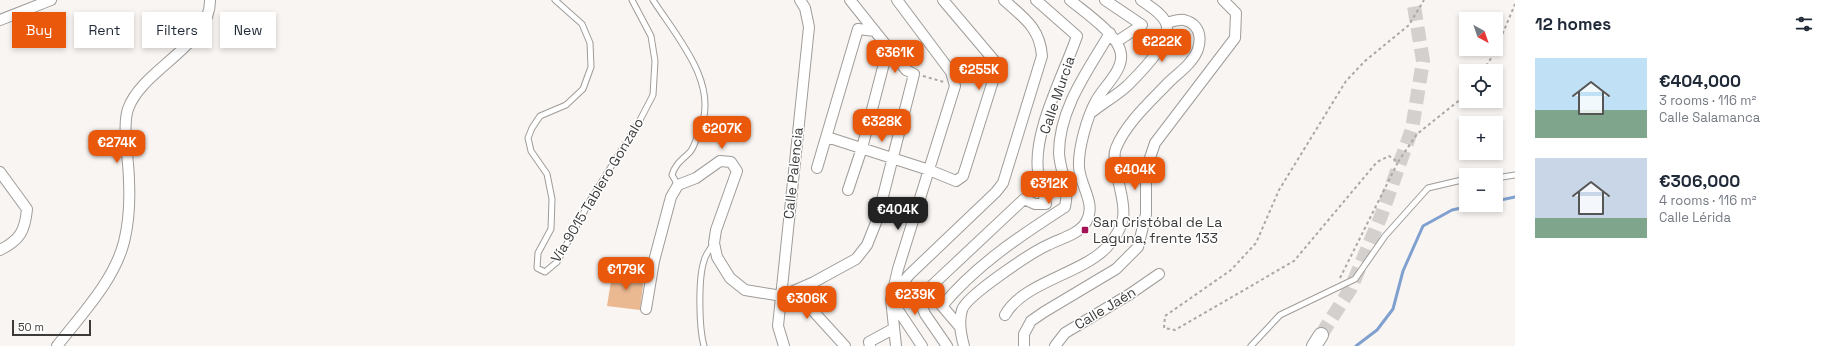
<!DOCTYPE html>
<html lang="en">
<head>
<meta charset="utf-8">
<style>
  body { margin:0; font-family:"Space Grotesk",sans-serif; background:#f6f6f7; color:#1f2937; height:100vh; display:flex; flex-direction:column; font-size:15px; white-space:nowrap }
  * { box-sizing:border-box; margin:0 }
  p { font-size:13px; color:#747a83 }
  .icon { flex:none; width:22px; height:22px; fill:none; stroke:currentColor; stroke-width:2; stroke-linecap:round; stroke-linejoin:round }
  .map { position:relative; flex:1; overflow:hidden }
  .panel { display:flex; flex-direction:column; background:#fff; width:320px }
  .panel>* { flex:none }
  .top-card { position:absolute; left:12px; top:12px; width:380px; height:36px; display:flex; gap:8px }
  .needle { width:26px; rotate:140deg }
  .buttons { position:absolute; left:1459px; top:12px; display:grid; gap:8px }
  .buttons a { display:grid; place-items:center; width:44px; height:44px; border-radius:0px; background:#fff; box-shadow:0 2px 6px #0003; font-size:20px }
  .scale { position:absolute; left:12px; bottom:10px; width:79px; box-sizing:border-box; padding-left:4px; border:2px solid #3c3b3a; border-top:0; font-size:11px; line-height:14px; white-space:nowrap; color:#3c3b3a; -webkit-text-stroke:3px #fff; paint-order:stroke }
  .price { position:absolute; translate:-50% -34px; padding:0 9px; border-radius:8px; background:#ea580c; color:#fff; font-size:13px; line-height:26px; filter:drop-shadow(0 1px 2px #0008) }
  .price::after { content:''; position:absolute; left:50%; top:24px; width:12px; height:9px; margin-left:-6px; background:inherit; clip-path:polygon(0 0,100% 0,50% 100%) }
  .price.current { background:#222; color:#fff }
  ul { padding:0; list-style:none }
  li { display:flex; align-items:center; gap:12px; height:100px; padding:0 20px }
  li span { display:grid; place-items:center; flex:none; width:112px; height:80px; border-radius:0px; color:#555 }
  li>.icon { margin-inline-start:auto }
  span .icon { width:48px; height:48px; fill:#fffc; stroke-width:1 }
  li b { font-size:17px }
  h2 { display:flex; justify-content:space-between; align-items:center; height:48px; padding:0 20px; font-size:17px }
  .tag { padding:0 14px; border-radius:0px; background:#fff; box-shadow:0 2px 6px #0003; font-size:14px; line-height:36px }
  .tag.current { background:#ea580c; color:#fff }
  main { display:flex; flex:1; min-height:0 }
  .map>svg:first-child { display:block }
  .lines { fill:none; stroke-linecap:round; stroke-linejoin:round }
  .stream { stroke:#80a1cf; stroke-width:3 }
  .building { fill:#eab891 }
  .secondary-tunnel { stroke:#d3d0cd; stroke-width:14; stroke-dasharray:14 7; stroke-linecap:butt }
  .lane-casing { stroke:#9f9c99; stroke-width:7 }
  .street-casing { stroke:#9f9c99; stroke-width:12 }
  .secondary-casing { stroke:#9f9c99; stroke-width:16 }
  .path { stroke:#aaa7a5; stroke-width:2; stroke-dasharray:3 3; stroke-linecap:butt }
  .lane { stroke:#fff; stroke-width:5 }
  .street { stroke:#fff; stroke-width:10 }
  .secondary { stroke:#fff; stroke-width:14 }
  .poi-dot { fill:#a31255; stroke:#fff; stroke-width:1.5 }
  .labels { text-anchor:middle; stroke-width:3; stroke-linejoin:round; paint-order:stroke }
  .street-label { font-size:14px; fill:#3c3b3a; stroke:#fff }
  .poi-label { font-size:14px; fill:#3c3b3a; stroke:#fff; text-anchor:start }
</style>
</head>
<body>
<main>
<div class="map">
<svg width="1515" height="346" viewBox="0 0 1515 346">
  <rect width="100%" height="100%" fill="#f9f5f2"/>
  <g class="lines">
    <path class="stream" d="M1496,201L1515,197
      M1356,346L1377,330L1393,309L1403,271L1423,226L1452,210L1475,205"/>
  </g>
  <path class="building" d="M613,269L644,277L640,310L607,306Z"/>
  <g class="lines">
    <path class="secondary-tunnel" d="M1321,335L1351,288L1381,216L1412,129L1423,61L1413,0"/>
    <defs>
      <path id="lane" d="M555,0L582,24L590,43L591,67L583,89L566,105L540,116L532,128L528,138L531,151L547,174L552,199L551,229L538,253L537,268L545,272L557,262L591,199L640,120L653,95L655,61L651,36L632,0
        M653,0C676,36 720,84 700,129C697,136 695,146 690,152C682,160 675,164 672,175L678,185
        M1496,178L1515,175
        M704,346C699,328 698,279 704,261C705,255 710,250 713,244
        M1251,346L1280,315L1355,279L1385,236L1428,188L1466,179"/>
      <path id="street" d="M1105,0L1142,25L1116,42
        M0,20L51,0
        M1092,112C1103,103 1116,96 1127,86C1139,74 1173,41 1166,23C1162,13 1149,6 1141,0
        M827,137L929,170L956,181L963,176L998,65L943,0
        M817,168L858,29L875,31
        M0,172L27,209C25,231 20,240 0,250
        M848,190L862,148L888,48
        M814,282L812,298L814,312L845,346
        M782,296L814,282L856,259L867,245L877,220L914,74L906,70L850,0
        M893,296L909,275L996,192L1003,183L1042,56C1040,28 1024,18 1004,0
        M892,301L922,346
        M646,309L654,261L671,197L678,185L696,178L720,161L731,162L737,171L716,230L714,243L717,257L730,278L745,290L782,296
        M1005,315C1023,282 1082,274 1107,247C1134,217 1121,202 1116,168C1115,160 1113,155 1116,148C1126,123 1151,101 1169,82C1176,75 1185,69 1191,61C1202,48 1205,25 1184,20C1179,19 1171,22 1166,23
        M960,327L942,306C976,265 1020,236 1065,207C1070,184 1060,173 1059,153C1059,109 1088,70 1110,33
        M57,346C81,315 114,281 124,242C129,222 130,202 129,181C129,162 122,126 128,109C142,69 211,45 210,0
        M784,346L778,326L809,27L805,8L800,0
        M870,346L869,342L893,329
        M896,346L891,299L898,269L955,86L951,72L897,0
        M947,346L925,314L921,304L925,292L1024,199L1035,204H1046C1043,193 1040,182 1038,171C1033,131 1064,74 1077,36L1036,0
        M964,346C961,335 958,322 962,310C966,296 1032,252 1048,245C1059,239 1080,234 1086,222C1097,204 1080,186 1079,167C1078,149 1087,117 1096,101C1104,86 1123,71 1121,54C1119,35 1083,11 1070,0
        M1024,346V334L1031,321L1044,312L1116,269L1138,247L1146,214V170L1155,143L1235,38L1236,13L1223,0
        M1055,346L1065,333L1130,294L1159,274"/>
      <path id="secondary" d="M1314,346L1321,335"/>
    </defs>
    <use href="#lane" class="lane-casing"/>
    <use href="#street" class="street-casing"/>
    <use href="#secondary" class="secondary-casing"/>
    <path class="path" d="M1483,71L1495,52L1515,4
      M962,72L981,58
      M923,76L944,82
      M1398,162L1417,134L1466,95
      M1340,278L1398,162L1389,156L1377,162L1294,261L1175,330L1164,328L1165,316L1231,270L1256,243L1279,190L1346,81L1365,61L1409,25L1424,0"/>
    <use href="#lane" class="lane"/>
    <use href="#street" class="street"/>
    <use href="#secondary" class="secondary"/>
  </g>
  <rect class="poi-dot" x="1081" y="226" width="8" height="8" rx="2"/>
  <g class="labels">
    <g class="street-label">
      <text transform="translate(1057 95) rotate(-71)" y="5">Calle Murcia</text>
      <text transform="translate(793 173) rotate(-84)" y="5">Calle Palencia</text>
      <text transform="translate(597 190) rotate(-59)" y="5">Vía 9015 Tablero Gonzalo</text>
      <text transform="translate(1105 308) rotate(-31)" y="5">Calle Jaén</text>
    </g>
    <g class="poi-label">
      <text x="1093" y="227">San Cristóbal de La<tspan x="1093" dy="16">Laguna, frente 133</tspan></text>
    </g>
  </g>
</svg>
<div class="buttons">
<a><svg class="needle" viewBox="-14 -14 28 28"><path d="M0-13l5 13h-10z" fill="#e53935"/><path d="M0 13l5-13h-10z" fill="#747a83"/></svg></a>
<a><svg class="icon" aria-label="locate" viewBox="0 0 24 24"><circle cx="12" cy="12" r="6"/><path d="M12 2v4M12 18v4M2 12h4M18 12h4"/></svg></a>
<a>+</a>
<a>−</a>
</div>
<div class="scale">50 m</div>
<b class="price" style="left:1162px;top:63px">€222K</b>
<b class="price" style="left:895px;top:74px">€361K</b>
<b class="price" style="left:979px;top:91px">€255K</b>
<b class="price" style="left:882px;top:143px">€328K</b>
<b class="price" style="left:722px;top:150px">€207K</b>
<b class="price" style="left:117px;top:164px">€274K</b>
<b class="price" style="left:1135px;top:191px">€404K</b>
<b class="price" style="left:1049px;top:205px">€312K</b>
<b class="price current" style="left:898px;top:231px">€404K</b>
<b class="price" style="left:626px;top:291px">€179K</b>
<b class="price" style="left:915px;top:316px">€239K</b>
<b class="price" style="left:807px;top:320px">€306K</b>
<div class="top-card">
<a class="tag current">Buy</a>
<a class="tag">Rent</a>
<a class="tag">Filters</a>
<a class="tag">New</a>
</div>
</div>
<section class="panel">
<h2>12 homes<svg class="icon" aria-label="filters" viewBox="0 0 24 24"><path d="M4 7h16M4 17h16"/><circle cx="9" cy="7" r="2"/><circle cx="15" cy="17" r="2"/></svg></h2>
<ul>
<li><span style="background:linear-gradient(#bfe0f5 65%,#7fa58c 0)"><svg class="icon" aria-label="home" viewBox="0 0 24 24"><path d="M3 11l9-7 9 7M6 9v11h12V9"/></svg></span><div><b>€404,000</b><p>3 rooms · 116 m²</p><p>Calle Salamanca</p></div></li>
<li><span style="background:linear-gradient(#c9d6e8 75%,#7fa58c 0)"><svg class="icon" aria-label="home" viewBox="0 0 24 24"><path d="M3 11l9-7 9 7M6 9v11h12V9"/></svg></span><div><b>€306,000</b><p>4 rooms · 116 m²</p><p>Calle Lérida</p></div></li>
</ul>
</section>
</main>
</body>
</html>
